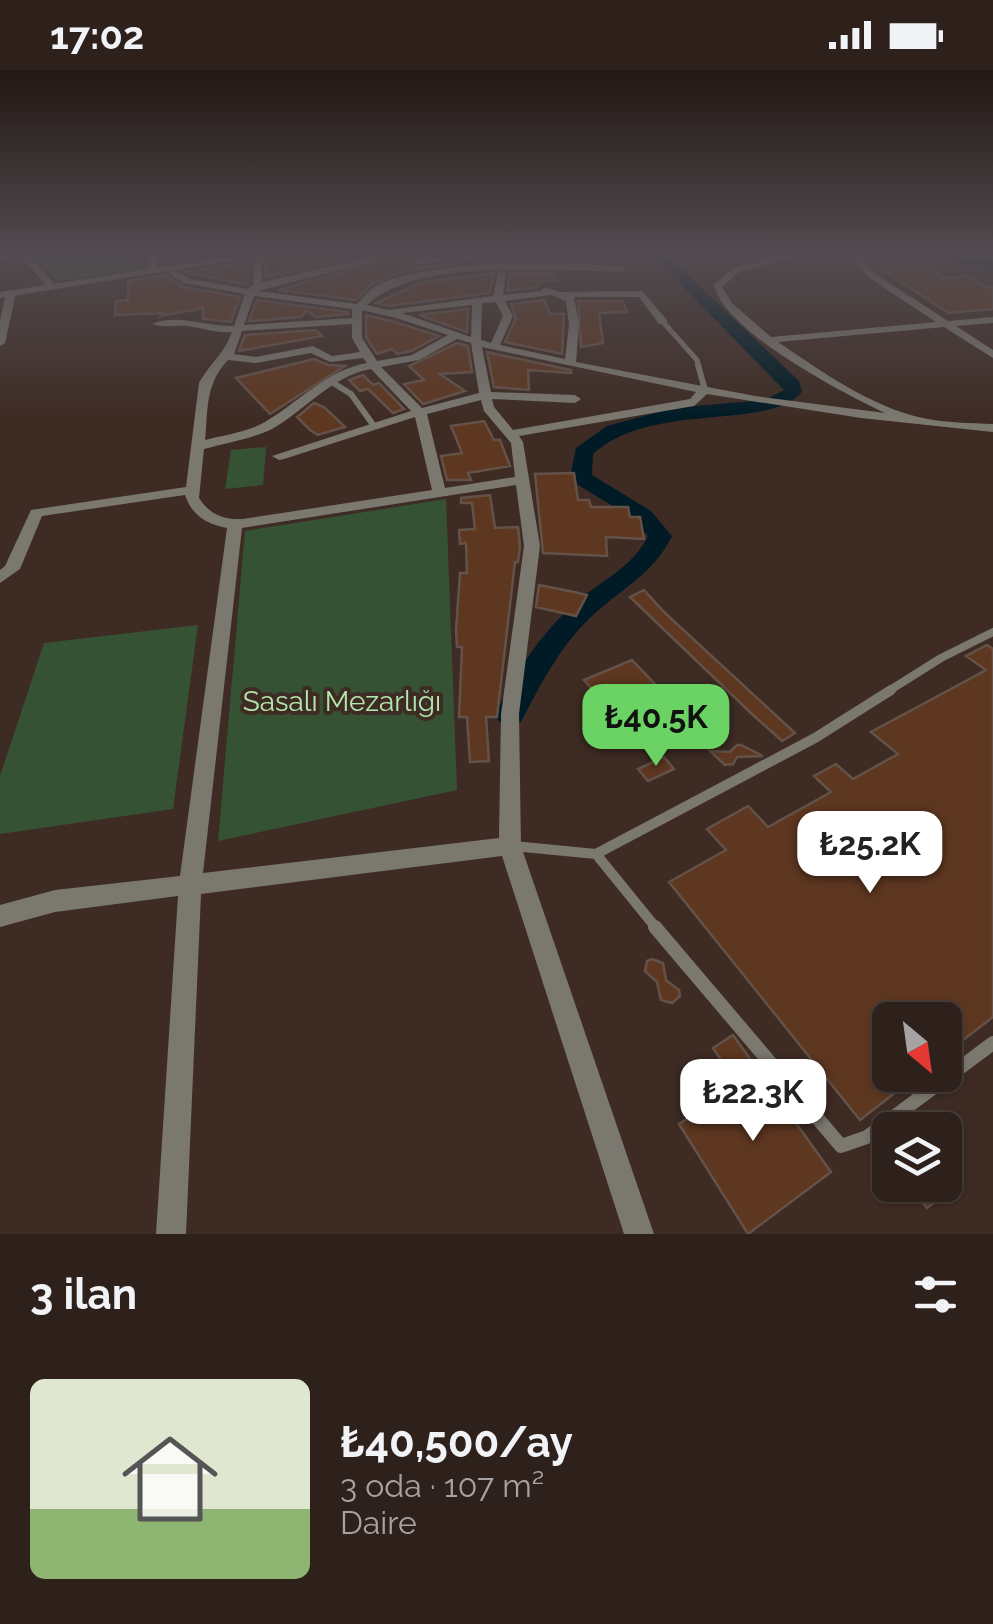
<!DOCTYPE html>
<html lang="tr">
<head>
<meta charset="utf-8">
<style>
  body { margin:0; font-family:Raleway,sans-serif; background:#3a2e28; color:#f1f3f6; height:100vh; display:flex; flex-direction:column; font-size:38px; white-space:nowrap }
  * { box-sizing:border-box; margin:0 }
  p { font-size:32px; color:#a7a3a3 }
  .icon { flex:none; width:55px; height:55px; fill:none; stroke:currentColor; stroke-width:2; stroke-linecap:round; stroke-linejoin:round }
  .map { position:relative; height:1164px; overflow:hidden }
  .panel { display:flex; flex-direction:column; background:#2e211b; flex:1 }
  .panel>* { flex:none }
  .needle { width:65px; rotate:151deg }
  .buttons { position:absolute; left:872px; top:932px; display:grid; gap:20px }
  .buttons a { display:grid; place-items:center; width:90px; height:90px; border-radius:15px; background:#2e211b; box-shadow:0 2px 8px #0004,0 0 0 2px #493e3a; font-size:50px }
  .price { position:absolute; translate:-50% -85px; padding:0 22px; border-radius:20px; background:#fff; color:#222; font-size:32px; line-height:65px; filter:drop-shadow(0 2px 5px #0008) }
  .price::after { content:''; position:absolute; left:50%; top:60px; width:30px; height:22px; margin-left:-15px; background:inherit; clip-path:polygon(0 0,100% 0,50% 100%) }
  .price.active { background:#6bd363; color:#111 }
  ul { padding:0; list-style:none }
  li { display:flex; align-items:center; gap:30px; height:250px; padding:0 30px }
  li span { display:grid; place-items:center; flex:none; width:280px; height:200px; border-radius:15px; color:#555 }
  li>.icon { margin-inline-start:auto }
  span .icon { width:120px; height:120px; fill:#fffc; stroke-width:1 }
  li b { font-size:42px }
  h2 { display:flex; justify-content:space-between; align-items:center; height:120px; padding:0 30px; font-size:42px }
  .status { display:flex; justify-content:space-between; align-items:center; height:70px; padding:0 50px; background:#2e211b; direction:ltr }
  .status svg { height:28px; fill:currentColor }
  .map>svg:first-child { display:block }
  .green { fill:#365234 }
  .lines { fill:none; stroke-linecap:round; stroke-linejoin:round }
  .river { fill:#001b25; fill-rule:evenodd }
  .building { fill:#5e3720; stroke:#645248; stroke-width:2.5 }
  .service-far4 { stroke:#7b7870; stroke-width:5 }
  .service-far3 { stroke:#7b7870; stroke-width:6 }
  .service-far2 { stroke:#7b7870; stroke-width:8 }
  .service-far1 { stroke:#7b7870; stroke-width:10 }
  .service { stroke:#7b7870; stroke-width:14 }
  .minor { fill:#7b7870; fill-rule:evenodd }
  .tertiary { fill:#7b7870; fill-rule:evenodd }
  .labels { text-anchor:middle; stroke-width:8; stroke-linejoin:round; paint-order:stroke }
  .park-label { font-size:28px; fill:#b1e7ac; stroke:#3e2c24 }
</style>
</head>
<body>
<div class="status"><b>17:02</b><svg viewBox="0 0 49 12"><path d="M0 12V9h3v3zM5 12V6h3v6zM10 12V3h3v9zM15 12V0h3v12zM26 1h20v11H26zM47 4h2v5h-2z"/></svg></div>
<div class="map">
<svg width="993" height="1164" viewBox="0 0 993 1164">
  <rect width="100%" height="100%" fill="#3e2c24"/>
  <path class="green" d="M49,186H124L142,200L58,211L36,189Z
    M266,377L263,415L225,419L231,380Z
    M446,429L457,720L218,771L245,461Z
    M198,555L173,739L0,764V706L44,573Z"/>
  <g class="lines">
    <path class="river" d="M653,186H668L799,311L802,322C767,362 654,330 593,384L592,405L651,441L672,466C653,505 619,520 590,548C558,579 541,614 521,652L510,655L499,652L495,644C515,603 539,566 573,535C599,511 632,499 648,466L626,444L573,412L570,407L576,378L607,356L673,338L765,330L784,320Z
      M941,186L993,192V200L943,189Z"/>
  </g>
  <path class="building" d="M276,186H350V188L266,207L265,193Z
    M401,186L418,198L458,193L395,204L372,214L356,230L278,220Z
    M250,192L247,215L185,202Z
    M926,196L945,208L967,206L986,217H993V239L948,243L882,199Z
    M494,203L490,223L389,236L376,233L420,213Z
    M510,203H551L556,210L537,212L539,217L507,221Z
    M165,205L183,217L240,227L231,252L203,249V238L161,246L164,243L115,245L116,231L128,230V211Z
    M257,230L348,242V244L316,247L306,240L302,247L249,251Z
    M544,230L550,244H564L562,284L505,272L516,248L511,234Z
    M578,231H623L627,242L599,243L603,273L581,277Z
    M468,239L467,262L419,245Z
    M366,245L395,252L439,266L411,281L397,284L392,279L377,284L366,267Z
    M316,260L322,266L239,281L245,265Z
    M457,273L468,276L472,302L440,304L465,321L423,334L404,314L424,310L409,296Z
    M487,282L571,300V303L528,300L529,320L494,317Z
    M314,289L328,295L345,296L270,344L236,308Z
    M363,305L373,315L379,313L404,339L393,343L368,319L360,321L349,310Z
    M314,333L324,337L345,357L318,365L310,360L297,347Z
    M484,351L494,370H500L510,396L468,403L471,410H447L441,386L462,383L451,356Z
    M574,403L578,430H589L591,437H628L630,447H640L644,469L606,467L607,486L543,483L535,404Z
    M490,425L495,458L518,457L520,476L518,492H515L497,647H486L489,691L470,692L467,647H459L462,577H457L456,560L460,503H467L466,473L460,474L459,460L475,459L472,433H461V428Z
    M539,515L574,522L587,525L576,546L536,537Z
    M644,520L664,542L795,663L782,671L753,645L630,527Z
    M987,575L993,579V947L945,984V950H890V1005H918L860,1050L669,812L726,780L707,759L748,736L768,757L831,722L814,706L836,694L853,709L898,684L871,662L986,600L966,586Z
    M632,590L655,614L606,635L584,610Z
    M737,675H741L763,686L737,687L733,694L725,695L710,681L730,682Z
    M664,687L674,699L648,711L638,699Z
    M652,889L663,893L666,910L679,920L680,926L672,933L661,930L657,912L645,901L647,891Z
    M733,965L831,1102L748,1164L679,1054L738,1015L713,978Z
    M909,1115H956L927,1138Z"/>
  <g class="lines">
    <path class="service-far4" d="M663,252L697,290L699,297"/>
    <path class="service-far3" d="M698,295L705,320
      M330,311L351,324L374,356"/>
    <path class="service-far2" d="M887,622L941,588L993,562"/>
    <path class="service-far1" d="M513,776L596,784L815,668L891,620
      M596,784L657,859"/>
    <path class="service" d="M655,857L841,1076L867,1067L993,973"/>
    <path class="minor" d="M0,186H10L0,190Z
      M21,186H30L55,215V219H49Z
      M150,186H158L156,200L152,203L148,200Z
      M254,186H272L261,190L262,212L378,186H394L258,221L357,234C362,229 368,221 374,217C421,189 570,191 625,197L622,202C555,200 417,187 367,235L389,240L493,226L498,203L502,200L506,203L503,225L541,221L545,217L560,222L642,221L667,250V254H659L639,227H574L579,254L576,292L755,326L885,343C842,323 724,261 714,215L733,198L782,186H797L739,202L722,217L732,233L771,267L936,252L868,207L851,186H860L874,203L948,251L993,247V253L956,256L993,280V288L944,257L778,272C821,301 871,337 923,348C946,353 970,353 993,354V362L861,348L707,324L694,336L519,366L523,372L540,476L519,644L521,776L654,1164H624L502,786L201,824L186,1164H156L178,826L55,842L0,857V835L55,820L180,806L227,458C207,454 192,446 185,425L42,446L20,499L0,513V500L5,496L31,440L186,417L199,313C210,293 224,284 232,262C215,263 203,258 187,256C175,255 163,258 152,254C177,243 207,257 234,256L245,224L184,213L165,201L169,198L190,209L248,219L253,215ZM551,225L566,231L569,254L565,289L500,275L513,246L505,231ZM254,226L352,239V248L244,255ZM496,232L503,246L491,273L481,270L482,233ZM472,235L471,267L402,243ZM362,240L396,248L448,265L412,285L377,291L362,268ZM352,254V268L360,282L332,286L313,276L256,287L234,284L242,261ZM457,269L471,273L479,323L422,338L381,297L419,290ZM482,277L696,322L690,329L513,360L494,337L492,329L575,333L581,329L575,325L491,322ZM311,283L330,292L363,288L367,293C327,300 299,332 265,352C248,362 224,365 205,370C208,339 205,314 228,290L256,293ZM371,299L411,341L272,386L279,390L284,389L415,347L432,420L243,449C224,450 210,445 199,428L204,379C225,373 252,369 272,359C306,340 331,306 371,299ZM481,330L484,341L511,373L515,407L445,418L427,344ZM516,415L524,476L501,644L499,768L203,803L242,458Z
      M447,186H488L418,194L414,191Z
      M11,220L16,223L5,273L0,276V250L6,223Z"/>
    <path class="tertiary" d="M235,186H261L0,228V222Z"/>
  </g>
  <linearGradient id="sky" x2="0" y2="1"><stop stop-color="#221814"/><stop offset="0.53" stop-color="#524b50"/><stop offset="1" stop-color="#524b50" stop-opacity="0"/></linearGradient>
  <rect width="993" height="349" fill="url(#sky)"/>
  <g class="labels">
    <g class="park-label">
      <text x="342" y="641">Sasalı Mezarlığı</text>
    </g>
  </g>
</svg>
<div class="buttons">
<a><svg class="needle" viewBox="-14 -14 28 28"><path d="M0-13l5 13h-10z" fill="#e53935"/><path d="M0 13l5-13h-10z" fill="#a7a3a3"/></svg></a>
<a><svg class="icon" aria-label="layers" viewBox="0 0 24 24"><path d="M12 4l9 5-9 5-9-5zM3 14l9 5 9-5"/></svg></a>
</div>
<b class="price active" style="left:656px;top:699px">₺40.5K</b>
<b class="price" style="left:870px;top:826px">₺25.2K</b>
<b class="price" style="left:753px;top:1074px">₺22.3K</b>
</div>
<section class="panel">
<h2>3 ilan<svg class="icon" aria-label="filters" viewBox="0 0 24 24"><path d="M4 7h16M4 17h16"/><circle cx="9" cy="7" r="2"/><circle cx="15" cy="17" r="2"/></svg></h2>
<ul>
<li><span style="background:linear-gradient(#dfe7d0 65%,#8fb573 0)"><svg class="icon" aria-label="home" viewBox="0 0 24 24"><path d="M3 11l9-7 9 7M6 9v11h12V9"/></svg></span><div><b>₺40,500/ay</b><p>3 oda · 107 m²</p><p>Daire</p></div></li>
</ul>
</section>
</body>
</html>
